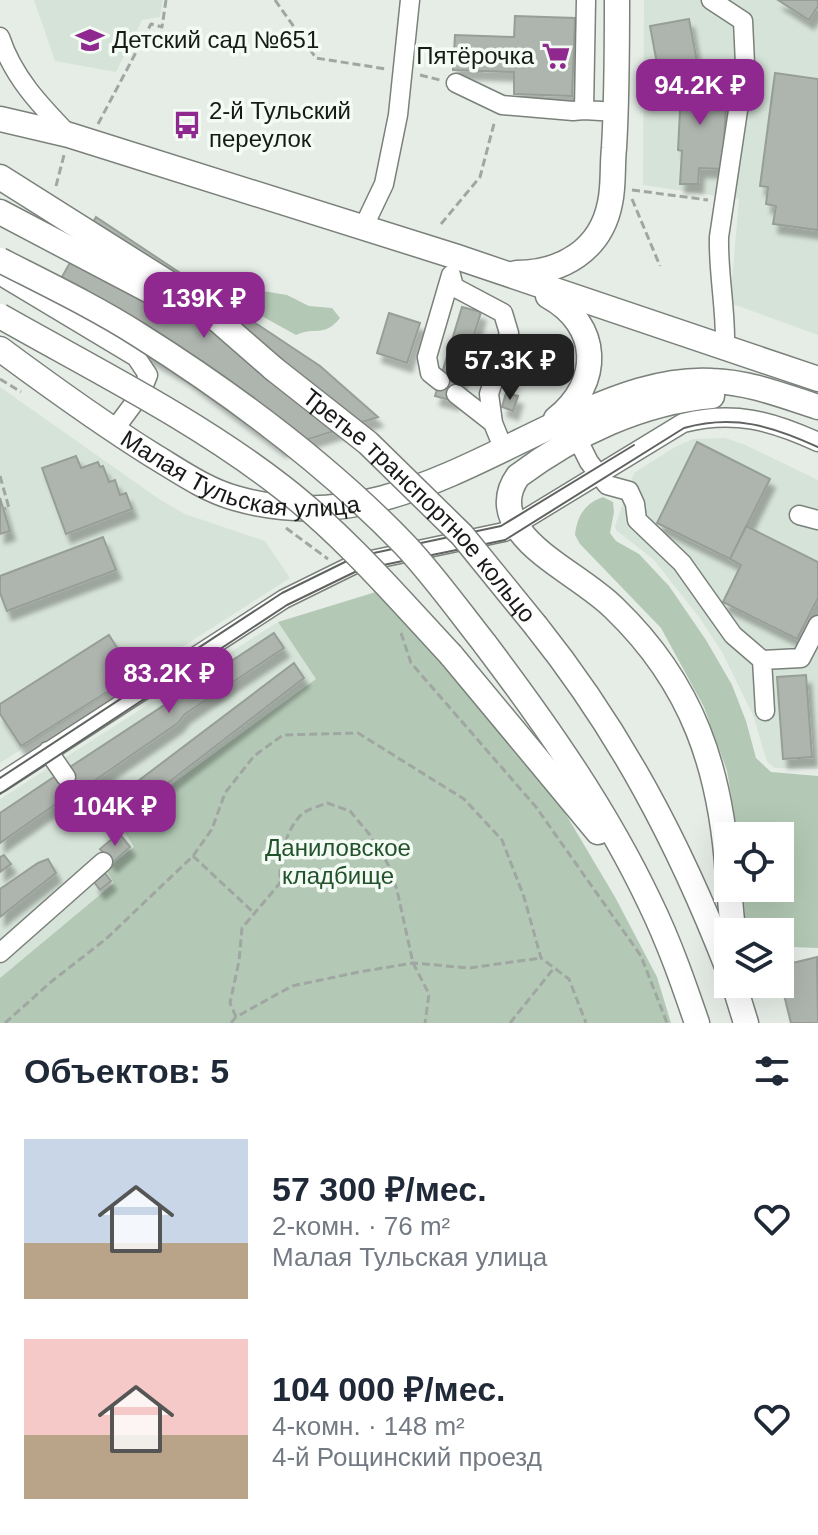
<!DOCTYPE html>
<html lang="ru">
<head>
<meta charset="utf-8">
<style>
  body { margin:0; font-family:Arial,sans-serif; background:#f6f6f7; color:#1f2937; height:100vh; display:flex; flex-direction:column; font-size:30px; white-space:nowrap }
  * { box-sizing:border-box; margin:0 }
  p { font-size:26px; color:#747a83 }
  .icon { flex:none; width:44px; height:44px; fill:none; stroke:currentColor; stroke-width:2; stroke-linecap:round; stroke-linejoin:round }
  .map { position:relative; height:1023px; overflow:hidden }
  .panel { display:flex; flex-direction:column; background:#fff; flex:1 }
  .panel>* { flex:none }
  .tools { position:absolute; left:714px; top:822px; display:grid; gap:16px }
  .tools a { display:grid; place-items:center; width:80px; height:80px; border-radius:0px; background:#fff; box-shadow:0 8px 32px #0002; font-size:40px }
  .price { position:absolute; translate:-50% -68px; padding:0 18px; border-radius:16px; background:#8f298f; color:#fff; font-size:26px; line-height:52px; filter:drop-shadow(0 2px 4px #0008) }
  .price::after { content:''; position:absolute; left:50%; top:48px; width:24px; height:18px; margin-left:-12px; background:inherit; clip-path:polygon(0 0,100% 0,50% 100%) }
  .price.selected { background:#222; color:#fff }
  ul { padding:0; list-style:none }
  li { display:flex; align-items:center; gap:24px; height:200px; padding:0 24px }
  li span { display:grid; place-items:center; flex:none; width:224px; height:160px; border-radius:0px; color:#555 }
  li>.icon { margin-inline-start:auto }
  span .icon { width:96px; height:96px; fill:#fffc; stroke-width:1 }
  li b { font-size:34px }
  h2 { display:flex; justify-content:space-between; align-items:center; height:96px; padding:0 24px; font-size:34px }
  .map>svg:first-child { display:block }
  .built { fill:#d6e3d8 }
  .green { fill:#b3c9b5 }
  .building { fill:#aeb4ae; stroke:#979e98; stroke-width:2; filter:url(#shadow) }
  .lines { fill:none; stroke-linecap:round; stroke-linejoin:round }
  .minor-casing { stroke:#7a807a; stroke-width:21 }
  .major-casing { stroke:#7a807a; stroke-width:27 }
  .path { stroke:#a0a6a1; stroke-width:3; stroke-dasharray:8 4; stroke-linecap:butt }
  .minor { stroke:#fff; stroke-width:18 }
  .major { stroke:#fff; stroke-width:24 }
  .tram { stroke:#606461; stroke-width:2 }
  .major-bridge-casing { stroke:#7a807a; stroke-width:27; stroke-linecap:butt }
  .major-bridge { stroke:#fff; stroke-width:24 }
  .labels { text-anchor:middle; stroke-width:7; stroke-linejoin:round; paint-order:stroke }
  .poi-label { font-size:24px; fill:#181a18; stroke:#f4fbf4; text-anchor:start }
  .street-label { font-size:24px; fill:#181a18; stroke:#f4fbf4 }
  .park-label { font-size:24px; fill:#21522b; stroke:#f4fbf4 }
</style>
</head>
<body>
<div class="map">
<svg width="818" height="1023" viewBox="0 0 818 1023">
  <defs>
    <filter id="shadow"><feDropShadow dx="5" dy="9" stdDeviation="2" flood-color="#0004"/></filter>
  </defs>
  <rect width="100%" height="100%" fill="#e6ede7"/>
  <path class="built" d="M34,0H163L160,17L142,20L116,72L55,61Z
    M644,0H818V335L730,303L739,199L643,185Z
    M0,387L159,499L185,514L265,541L290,578L0,763Z
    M725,438L743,444L818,480V769L775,768L767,762L753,715L722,652L699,617L654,560L616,530L615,526L634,473L675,447L693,439Z
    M278,622L317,679L119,823L135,848L106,869L115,882L0,978V799Z"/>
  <path class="green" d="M229,280L242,281L251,289L287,295L309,306L332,308L340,318C324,338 316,326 296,335L231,299L224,290Z
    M603,497L613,502L614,512L610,533L616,541L639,554L669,586L706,640L732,685L746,721L756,758L771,772L818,776V948L793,947L780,956V932H746L743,888H780V836H738L727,771L704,707L661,628L580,544L575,535C577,516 585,503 603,497Z
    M379,591L434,648L558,801L615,897L657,977L671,1023H0V978L114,883L105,869L134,847L119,823L316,679L278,622Z"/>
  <path class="building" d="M778,0H818V6L809,20Z
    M515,16L575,18L572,96L514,94V72L453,70L455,35L514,37Z
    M689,19L697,62L658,69L650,26Z
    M682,72L716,74L715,90H702V97L726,99L723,169L699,168L698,184H680L682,151L678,150Z
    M775,73L818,79V230L773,224L776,206L766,204L768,187L760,186Z
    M96,217L320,366L378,417L281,448L184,376L50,298Z
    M462,307L481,312L454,401L435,396Z
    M389,313L420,323L407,363L377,353Z
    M506,393L518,396L513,411L502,407Z
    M697,442L770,479L730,559L657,523Z
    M76,456L81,468L98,462L100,467L103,466L109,482L115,480L120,495L126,493L132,509L66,534L42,468Z
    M0,498L10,531L0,534Z
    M746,526L818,562V598L797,639L723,602L741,565L730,559Z
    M103,537L116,570L7,611L0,593V576Z
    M274,633L284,648L185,714L178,723L81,790L67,769Z
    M109,635L134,675L21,746L0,714V704Z
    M294,663L304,678L116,823L110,814L118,807L113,800Z
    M806,675L812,757L783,759L777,677Z
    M57,775L74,800L60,810L56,804L0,843V813Z
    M102,805L115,824L108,828L95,809Z
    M119,833L130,847L112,863L100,849Z
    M4,855L11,864L0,872V857Z
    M48,859L56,873L0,917V889L38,863Z
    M105,873L111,881L100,890L94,882Z
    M817,957L818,1023H791L780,979V966Z"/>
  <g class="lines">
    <defs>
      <path id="minor" d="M586,0L584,110L617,112
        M711,0L743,21L745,64L719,237C718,273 726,309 725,346
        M0,37C13,77 40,105 69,135
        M456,83L502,105L573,111L584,110
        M363,228L384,184L398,115L410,0
        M0,271L6,279L136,357L148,375L140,395L114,430
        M451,275L454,287L503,313L509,333L489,394L493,423
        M440,381L430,373L427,357L451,275
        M456,394L493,423L504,450
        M578,440L589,462L607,485L629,491L635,504L637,520L682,563L733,635L762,660
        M799,515L818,520
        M765,711L762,660L801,658L818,625
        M48,751L66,777
        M0,783L284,599L357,563L504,532L683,423C734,410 772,421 818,442
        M0,953L103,862"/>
      <g id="major">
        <path d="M0,119L69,135L457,257L818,379"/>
        <path d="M0,177L168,283L212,315L274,369"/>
        <path d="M0,212L171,302"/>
        <path d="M516,273C562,273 601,250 610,203C614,185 612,166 614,148C617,98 617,49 617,0"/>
        <path d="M548,296C601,325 602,383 556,419"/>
        <path id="s1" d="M0,349C50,386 101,423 154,456C179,471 206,490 235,498C362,535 461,467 573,416C616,397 664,378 712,381C749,382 784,396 818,407"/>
        <path d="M712,396C642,402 574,434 518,476C505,494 506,513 520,531C541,560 588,582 614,608C693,684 721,769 728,876"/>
        <path d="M536,626C620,731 679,843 728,969"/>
        <path d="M485,644C547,726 606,810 650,903C669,942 683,982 697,1023"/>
        <path d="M451,655L598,832"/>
        <path d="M729,888L733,932"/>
        <path d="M734,984L746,1023"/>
      </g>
    </defs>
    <use href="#minor" class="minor-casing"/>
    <use href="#major" class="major-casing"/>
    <path class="path" d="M275,0L316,58L386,69
      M420,75L440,80
      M98,124L151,24L162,27L166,0
      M56,186L64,155
      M632,190L708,200
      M632,199L660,266
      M441,224L480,177L495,120
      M0,379L21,392
      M0,476L9,508L3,509
      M286,528L328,559
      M401,633L411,663L536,807L641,956L667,1023
      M193,856L253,912
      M236,1017L230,1003L239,961L242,928L280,883C279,860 285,830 302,814C308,809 320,806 327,803L350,811L370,835L389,866L397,890L413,963L429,994L425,1023
      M5,1023L52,981L106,939L193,856L212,829L225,793L254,756L283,735L358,733L464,799L502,840L524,897L541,958L569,979L586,1023
      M231,1023L236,1017L292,986L359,972L413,963L469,968L541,958
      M510,1023L554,968"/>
    <use href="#minor" class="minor"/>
    <use href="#major" class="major"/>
    <path class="tram" d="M0,778L282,593L355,557L501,526L634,445
      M0,794L287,605L359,570L505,540L684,428C734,414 772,426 818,447"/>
    <defs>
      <g id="major-bridge">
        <path d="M0,260C47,284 95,307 139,335C234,395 327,464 405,545C434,576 459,611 485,644"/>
        <path d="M0,316C95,370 196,420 282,487C345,536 397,597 451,655"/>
        <path id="s2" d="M274,369L368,443L462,535L536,626"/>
      </g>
    </defs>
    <use href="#major-bridge" class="major-bridge-casing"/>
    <use href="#major-bridge" class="major-bridge"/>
  </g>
  <defs>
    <symbol id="school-bare" viewBox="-9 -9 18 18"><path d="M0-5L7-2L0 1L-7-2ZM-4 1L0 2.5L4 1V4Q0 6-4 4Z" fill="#8f298f" stroke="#f4fbf4" stroke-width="2.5" paint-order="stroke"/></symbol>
    <symbol id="supermarket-bare" viewBox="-9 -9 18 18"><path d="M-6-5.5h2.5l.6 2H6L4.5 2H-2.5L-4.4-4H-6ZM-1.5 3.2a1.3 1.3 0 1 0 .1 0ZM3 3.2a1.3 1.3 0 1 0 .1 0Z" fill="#8f298f" stroke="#f4fbf4" stroke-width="2.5" paint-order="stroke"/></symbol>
    <symbol id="bus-bare" viewBox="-9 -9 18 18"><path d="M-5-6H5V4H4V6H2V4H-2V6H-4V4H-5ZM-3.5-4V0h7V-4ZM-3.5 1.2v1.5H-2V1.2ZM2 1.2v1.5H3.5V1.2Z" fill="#8f298f" stroke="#f4fbf4" stroke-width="2.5" paint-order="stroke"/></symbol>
  </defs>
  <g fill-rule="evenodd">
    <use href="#school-bare" x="70" y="20" width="40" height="40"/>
    <use href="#supermarket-bare" x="536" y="36" width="40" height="40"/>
    <use href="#bus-bare" x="167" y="105" width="40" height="40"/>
  </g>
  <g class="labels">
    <g class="poi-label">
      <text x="112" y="48">Детский сад №651</text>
      <text x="534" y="64" text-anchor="end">Пятёрочка</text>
      <text x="209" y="119">2-й Тульский<tspan x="209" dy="28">переулок</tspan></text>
    </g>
    <g class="street-label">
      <text dy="8" stroke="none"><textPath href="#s1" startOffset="278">Малая Тульская улица</textPath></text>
      <text dy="8" stroke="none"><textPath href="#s2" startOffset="200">Третье транспортное кольцо</textPath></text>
    </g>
    <g class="park-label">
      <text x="338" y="856">Даниловское<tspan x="338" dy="28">кладбище</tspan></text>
    </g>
  </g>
</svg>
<div class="tools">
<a><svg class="icon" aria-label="locate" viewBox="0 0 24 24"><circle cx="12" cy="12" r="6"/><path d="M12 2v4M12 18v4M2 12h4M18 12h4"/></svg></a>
<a><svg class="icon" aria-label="layers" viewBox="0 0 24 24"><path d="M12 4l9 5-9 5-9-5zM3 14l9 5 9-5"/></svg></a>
</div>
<b class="price" style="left:700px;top:127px">94.2K ₽</b>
<b class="price" style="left:204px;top:340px">139K ₽</b>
<b class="price selected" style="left:510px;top:402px">57.3K ₽</b>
<b class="price" style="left:169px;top:715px">83.2K ₽</b>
<b class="price" style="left:115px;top:848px">104K ₽</b>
</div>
<section class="panel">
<h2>Объектов: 5<svg class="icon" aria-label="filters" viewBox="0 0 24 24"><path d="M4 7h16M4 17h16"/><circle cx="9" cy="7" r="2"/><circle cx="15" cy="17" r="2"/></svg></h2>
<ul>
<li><span style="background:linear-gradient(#c9d6e8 65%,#b9a48a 0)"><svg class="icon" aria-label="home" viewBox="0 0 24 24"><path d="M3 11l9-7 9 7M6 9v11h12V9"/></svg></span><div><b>57 300 ₽/мес.</b><p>2-комн. · 76 m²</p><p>Малая Тульская улица</p></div><svg class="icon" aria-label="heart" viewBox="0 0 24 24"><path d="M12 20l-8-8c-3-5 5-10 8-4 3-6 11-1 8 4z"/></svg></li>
<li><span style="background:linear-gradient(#f6c9c9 60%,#b9a48a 0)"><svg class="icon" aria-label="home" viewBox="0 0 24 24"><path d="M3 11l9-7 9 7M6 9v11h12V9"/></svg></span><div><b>104 000 ₽/мес.</b><p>4-комн. · 148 m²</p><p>4-й Рощинский проезд</p></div><svg class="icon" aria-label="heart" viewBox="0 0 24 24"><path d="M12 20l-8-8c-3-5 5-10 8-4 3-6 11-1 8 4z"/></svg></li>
</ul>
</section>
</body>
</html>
